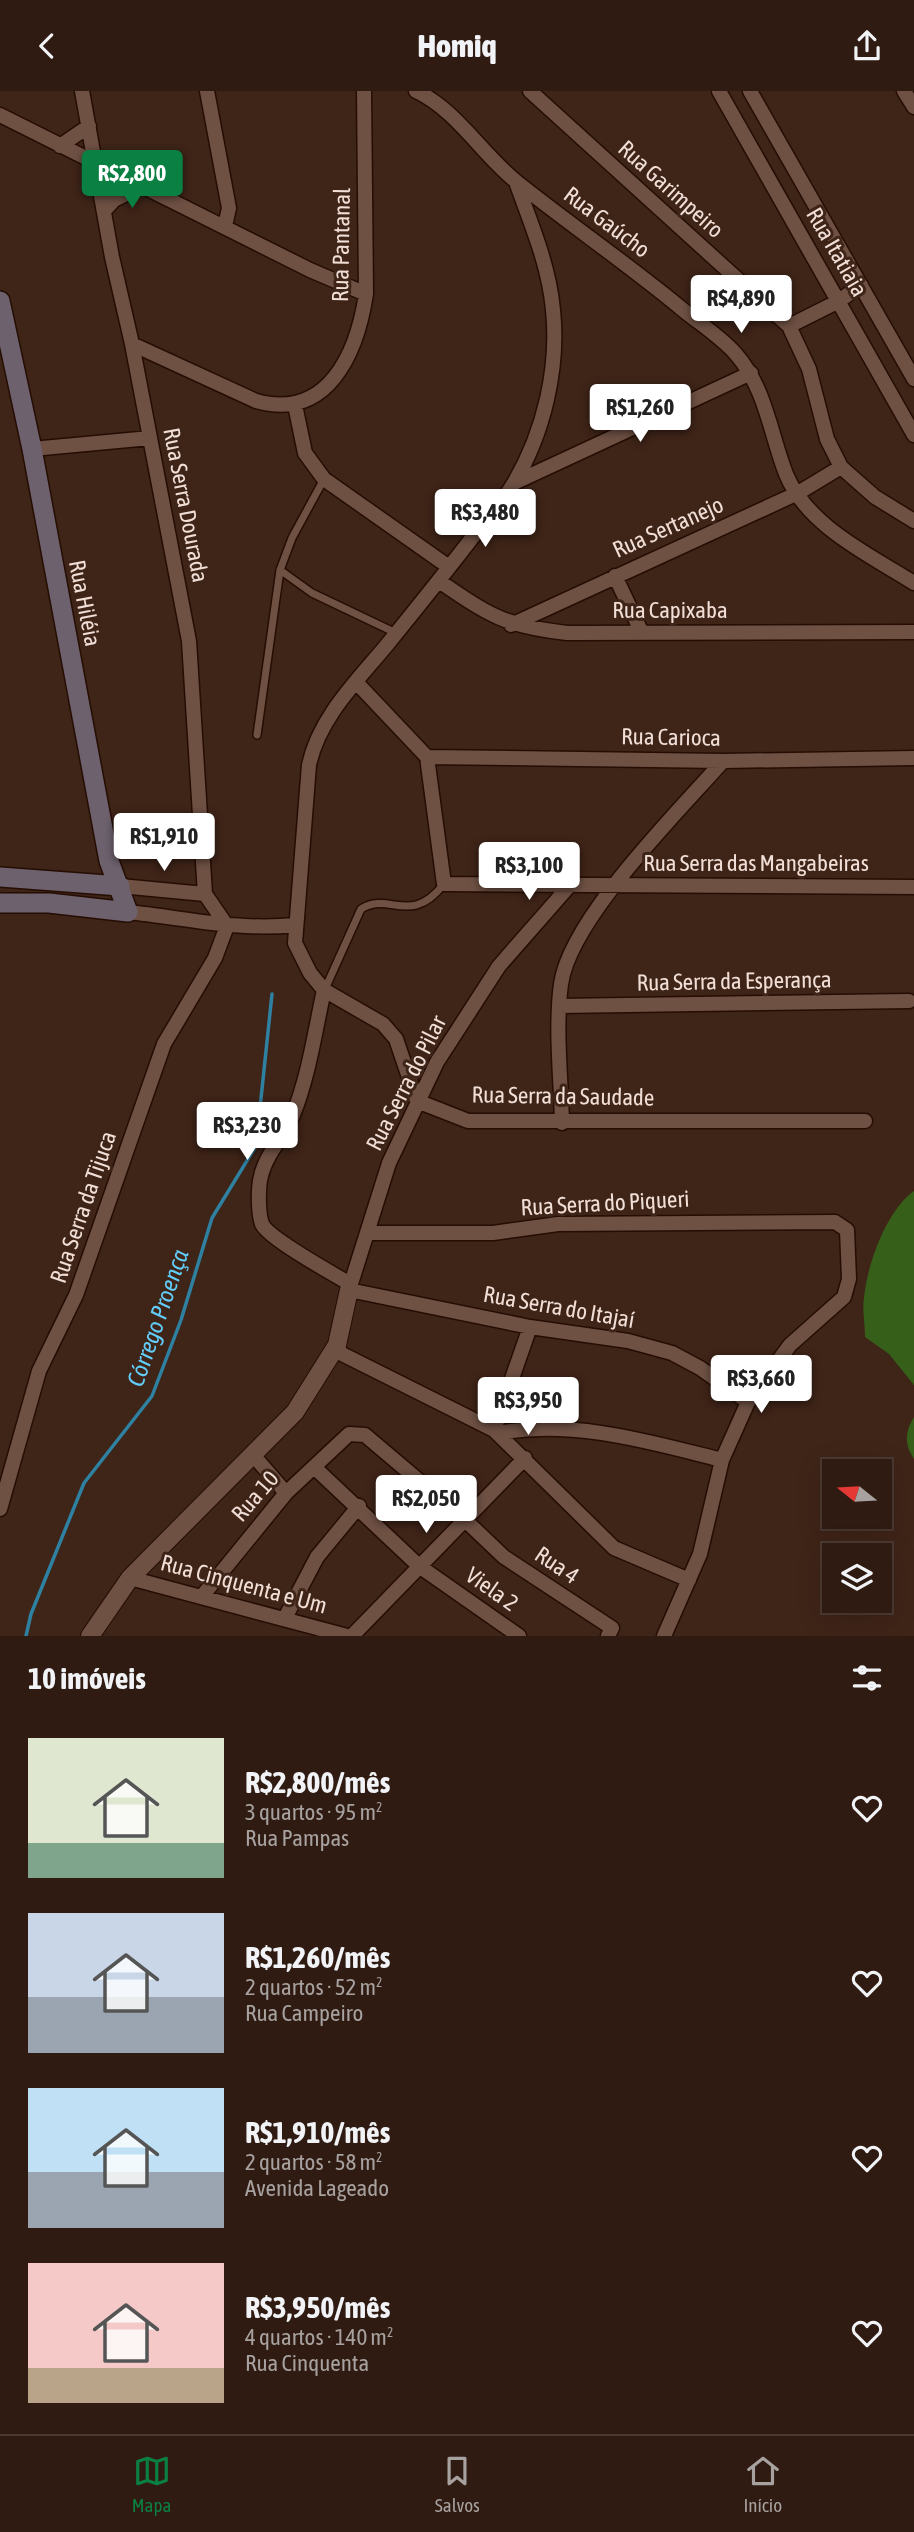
<!DOCTYPE html>
<html lang="pt">
<head>
<meta charset="utf-8">
<style>
  body { margin:0; font-family:"Asap Condensed",sans-serif; background:#37241b; color:#f1f3f6; height:100vh; display:flex; flex-direction:column; font-size:26px; white-space:nowrap }
  * { box-sizing:border-box; margin:0 }
  p { font-size:23px; color:#a7a19f }
  .icon { flex:none; width:38px; height:38px; fill:none; stroke:currentColor; stroke-width:2; stroke-linecap:round; stroke-linejoin:round }
  .map { position:relative; height:1545px; overflow:hidden }
  .sheet { display:flex; flex-direction:column; background:#2f1b12; flex:1 }
  .sheet>* { flex:none }
  .needle { width:46px; rotate:288deg }
  .buttons { position:absolute; left:822px; top:1368px; display:grid; gap:14px }
  .buttons a { display:grid; place-items:center; width:70px; height:70px; border-radius:0px; background:#2f1b12; box-shadow:0 7px 28px #0002,0 0 0 2px #4a3932; font-size:35px }
  .price { position:absolute; translate:-50% -60px; padding:0 16px; border-radius:7px; background:#fff; color:#222; font-size:23px; line-height:46px; filter:drop-shadow(0 2px 4px #0008) }
  .price::after { content:''; position:absolute; left:50%; top:42px; width:21px; height:16px; margin-left:-10px; background:inherit; clip-path:polygon(0 0,100% 0,50% 100%) }
  .price.active { background:#0b8043; color:#fff }
  ul { padding:0; list-style:none }
  li { display:flex; align-items:center; gap:21px; height:175px; padding:0 28px }
  li span { display:grid; place-items:center; flex:none; width:196px; height:140px; border-radius:0px; color:#555 }
  li>.icon { margin-inline-start:auto }
  span .icon { width:84px; height:84px; fill:#fffc; stroke-width:1 }
  li b { font-size:30px }
  h2 { display:flex; justify-content:space-between; align-items:center; height:84px; padding:0 28px; font-size:30px }
  header { display:flex; justify-content:space-between; align-items:center; height:91px; padding:0 28px; background:#2f1b12; font-size:32px; font-weight:800 }
  .tab-bar { display:flex; justify-content:space-around; align-items:center; height:98px; border-top:2px solid #4a3932; background:#2f1b12; font-size:19px; color:#a7a19f }
  .tab-bar a { display:grid; justify-items:center; gap:4px }
  .tab-bar .active { color:#0b8043 }
  .map>svg:first-child { display:block }
  .green { fill:#365f19 }
  .lines { fill:none; stroke-linecap:round; stroke-linejoin:round }
  .stream { stroke:#2f81a2; stroke-width:3.5 }
  .service-casing { stroke:#250d03; stroke-width:10 }
  .minor-casing { stroke:#250d03; stroke-width:17 }
  .tertiary-casing { stroke:#250d03; stroke-width:20 }
  .secondary-casing { stroke:#250d03; stroke-width:22 }
  .service { stroke:#6f5144; stroke-width:7 }
  .minor { stroke:#6f5144; stroke-width:14 }
  .tertiary { stroke:#6f5144; stroke-width:18 }
  .secondary { stroke:#6c616d; stroke-width:19 }
  .labels { text-anchor:middle; stroke-width:6; stroke-linejoin:round; paint-order:stroke }
  .street-label { font-size:23px; fill:#f1dfd7; stroke:#3f2418 }
  .water-label { font-size:24px; font-style:italic; fill:#62cdf9; stroke:#3f2418 }
</style>
</head>
<body>
<header><svg class="icon" aria-label="back" viewBox="0 0 24 24"><path d="M15 5l-7 7 7 7"/></svg>Homiq<svg class="icon" aria-label="share" viewBox="0 0 24 24"><path d="M12 15V3M7 8l5-5 5 5M5 13v7h14v-7"/></svg></header>
<div class="map">
<svg width="914" height="1545" viewBox="0 0 914 1545">
  <rect width="100%" height="100%" fill="#3f2418"/>
  <path class="green" d="M914,1100V1294L889,1263L865,1246C865,1233 862,1219 864,1207C867,1174 886,1120 914,1100Z
    M914,1326V1368C904,1353 905,1341 914,1326Z"/>
  <g class="lines">
    <path class="stream" d="M26,1545L31,1523L84,1392L152,1305L181,1229L212,1127L256,1055L272,903"/>
    <defs>
      <path id="service" d="M280,479L312,502L396,542
        M257,644L280,479L292,447L324,388
        M325,898L361,818C390,800 410,836 444,793"/>
      <path id="minor" d="M82,0L112,166L132,253L189,550L205,803L227,835
        M207,0L229,117L225,135
        M416,0C457,19 483,65 518,92C572,135 629,174 682,218C699,232 721,246 735,262C766,297 770,342 786,383C807,435 870,464 914,492
        M530,0L789,235L809,278L827,348L841,376L875,406L914,430
        M719,0L914,344
        M750,0L914,288
        M904,0L914,16
        M0,24L310,179L366,203
        M60,55L89,35
        M516,91C531,133 549,174 553,219C559,277 544,341 514,392C504,410 488,426 475,443C446,481 416,518 386,555C356,591 319,627 309,674L295,852L310,882L324,899L383,933L396,948L417,1010L468,1030H865
        M104,120L114,109L143,95
        M789,235L839,210L861,194
        M132,253L256,310C328,330 357,262 366,203L364,0
        M295,314L305,362L324,388L449,476
        M32,358L150,347
        M514,392L751,282
        M615,485L642,542
        M439,490C490,525 505,535 567,542L914,541
        M511,534L798,402L841,376
        M356,591L427,666L444,793L914,796
        M427,666L723,670L914,667
        M570,794L499,875L437,971L389,1072L349,1199L530,1236L628,1250L672,1262L700,1277L748,1311
        M120,795L205,803
        M128,821C185,827 238,840 295,834
        M324,899C315,940 309,984 293,1024C284,1045 266,1063 261,1085C258,1096 258,1122 262,1133C269,1148 334,1183 350,1193
        M559,915L909,910
        M562,1032C561,986 555,938 561,893C570,828 678,721 723,670
        M367,1142H493L558,1133L835,1131L847,1139L849,1188L844,1206L790,1254L748,1311L722,1369L700,1463L664,1545
        M334,1259L494,1339L614,1457L689,1489
        M494,1339L530,1236
        M498,1342C573,1328 650,1351 722,1369
        M254,1365L286,1402
        M314,1376L419,1475L519,1545
        M0,1418L39,1280L76,1204L164,953L215,867L227,835
        M130,1487L347,1545
        M203,1504L286,1402L349,1343L365,1344L463,1427L504,1466L612,1537L608,1545
        M285,1527L317,1466L359,1415
        M352,1545L525,1367"/>
      <path id="tertiary" d="M90,1545L130,1487L295,1321L337,1254L349,1199"/>
      <path id="secondary" d="M0,210L32,358L109,770L128,821L49,812H0
        M0,786L120,795"/>
    </defs>
    <use href="#service" class="service-casing"/>
    <use href="#minor" class="minor-casing"/>
    <use href="#tertiary" class="tertiary-casing"/>
    <use href="#secondary" class="secondary-casing"/>
    <use href="#service" class="service"/>
    <use href="#minor" class="minor"/>
    <use href="#tertiary" class="tertiary"/>
    <use href="#secondary" class="secondary"/>
  </g>
  <g class="labels">
    <g class="street-label">
      <text transform="translate(671 98) rotate(42)" y="8">Rua Garimpeiro</text>
      <text transform="translate(607 131) rotate(37)" y="8">Rua Gaúcho</text>
      <text transform="translate(341 154) rotate(-89)" y="8">Rua Pantanal</text>
      <text transform="translate(837 161) rotate(60)" y="8">Rua Itatiaia</text>
      <text transform="translate(186 414) rotate(79)" y="8">Rua Serra Dourada</text>
      <text transform="translate(668 436) rotate(-24)" y="8">Rua Sertanejo</text>
      <text transform="translate(85 512) rotate(79)" y="8">Rua Hiléia</text>
      <text x="670" y="527">Rua Capixaba</text>
      <text transform="translate(671 646) rotate(1)" y="8">Rua Carioca</text>
      <text x="756" y="780">Rua Serra das Mangabeiras</text>
      <text transform="translate(734 890) rotate(-1)" y="8">Rua Serra da Esperança</text>
      <text transform="translate(406 992) rotate(-63)" y="8">Rua Serra do Pilar</text>
      <text transform="translate(563 1005) rotate(1)" y="8">Rua Serra da Saudade</text>
      <text transform="translate(605 1112) rotate(-3)" y="8">Rua Serra do Piqueri</text>
      <text transform="translate(83 1116) rotate(-71)" y="8">Rua Serra da Tijuca</text>
      <text transform="translate(559 1216) rotate(10)" y="8">Rua Serra do Itajaí</text>
      <text transform="translate(255 1405) rotate(-49)" y="8">Rua 10</text>
      <text transform="translate(557 1474) rotate(34)" y="8">Rua 4</text>
      <text transform="translate(244 1493) rotate(15)" y="8">Rua Cinquenta e Um</text>
      <text transform="translate(492 1498) rotate(35)" y="8">Viela 2</text>
    </g>
    <g class="water-label">
      <text transform="translate(158 1227) rotate(-71)" y="8">Córrego Proença</text>
    </g>
  </g>
</svg>
<div class="buttons">
<a><svg class="needle" viewBox="-14 -14 28 28"><path d="M0-13l5 13h-10z" fill="#e53935"/><path d="M0 13l5-13h-10z" fill="#a7a19f"/></svg></a>
<a><svg class="icon" aria-label="layers" viewBox="0 0 24 24"><path d="M12 4l9 5-9 5-9-5zM3 14l9 5 9-5"/></svg></a>
</div>
<b class="price active" style="left:132px;top:119px">R$2,800</b>
<b class="price" style="left:741px;top:244px">R$4,890</b>
<b class="price" style="left:640px;top:353px">R$1,260</b>
<b class="price" style="left:485px;top:458px">R$3,480</b>
<b class="price" style="left:164px;top:782px">R$1,910</b>
<b class="price" style="left:529px;top:811px">R$3,100</b>
<b class="price" style="left:247px;top:1071px">R$3,230</b>
<b class="price" style="left:761px;top:1324px">R$3,660</b>
<b class="price" style="left:528px;top:1346px">R$3,950</b>
<b class="price" style="left:426px;top:1444px">R$2,050</b>
</div>
<section class="sheet">
<h2>10 imóveis<svg class="icon" aria-label="filters" viewBox="0 0 24 24"><path d="M4 7h16M4 17h16"/><circle cx="9" cy="7" r="2"/><circle cx="15" cy="17" r="2"/></svg></h2>
<ul>
<li><span style="background:linear-gradient(#dfe7d0 75%,#7fa58c 0)"><svg class="icon" aria-label="home" viewBox="0 0 24 24"><path d="M3 11l9-7 9 7M6 9v11h12V9"/></svg></span><div><b>R$2,800/mês</b><p>3 quartos · 95 m²</p><p>Rua Pampas</p></div><svg class="icon" aria-label="heart" viewBox="0 0 24 24"><path d="M12 20l-8-8c-3-5 5-10 8-4 3-6 11-1 8 4z"/></svg></li>
<li><span style="background:linear-gradient(#c9d6e8 60%,#9aa5b1 0)"><svg class="icon" aria-label="home" viewBox="0 0 24 24"><path d="M3 11l9-7 9 7M6 9v11h12V9"/></svg></span><div><b>R$1,260/mês</b><p>2 quartos · 52 m²</p><p>Rua Campeiro</p></div><svg class="icon" aria-label="heart" viewBox="0 0 24 24"><path d="M12 20l-8-8c-3-5 5-10 8-4 3-6 11-1 8 4z"/></svg></li>
<li><span style="background:linear-gradient(#bfe0f5 60%,#9aa5b1 0)"><svg class="icon" aria-label="home" viewBox="0 0 24 24"><path d="M3 11l9-7 9 7M6 9v11h12V9"/></svg></span><div><b>R$1,910/mês</b><p>2 quartos · 58 m²</p><p>Avenida Lageado</p></div><svg class="icon" aria-label="heart" viewBox="0 0 24 24"><path d="M12 20l-8-8c-3-5 5-10 8-4 3-6 11-1 8 4z"/></svg></li>
<li><span style="background:linear-gradient(#f6c9c9 75%,#b9a48a 0)"><svg class="icon" aria-label="home" viewBox="0 0 24 24"><path d="M3 11l9-7 9 7M6 9v11h12V9"/></svg></span><div><b>R$3,950/mês</b><p>4 quartos · 140 m²</p><p>Rua Cinquenta</p></div><svg class="icon" aria-label="heart" viewBox="0 0 24 24"><path d="M12 20l-8-8c-3-5 5-10 8-4 3-6 11-1 8 4z"/></svg></li>
</ul>
</section>
<nav class="tab-bar">
<a class="active"><svg class="icon" aria-label="map" viewBox="0 0 24 24"><path d="M3 6l6-2 6 2 6-2v14l-6 2-6-2-6 2zM9 4v14M15 6v14"/></svg>Mapa</a>
<a><svg class="icon" aria-label="saved" viewBox="0 0 24 24"><path d="M7 4h10v16l-5-4-5 4z"/></svg>Salvos</a>
<a><svg class="icon" aria-label="home" viewBox="0 0 24 24"><path d="M3 11l9-7 9 7M6 9v11h12V9"/></svg>Início</a>
</nav>
</body>
</html>
